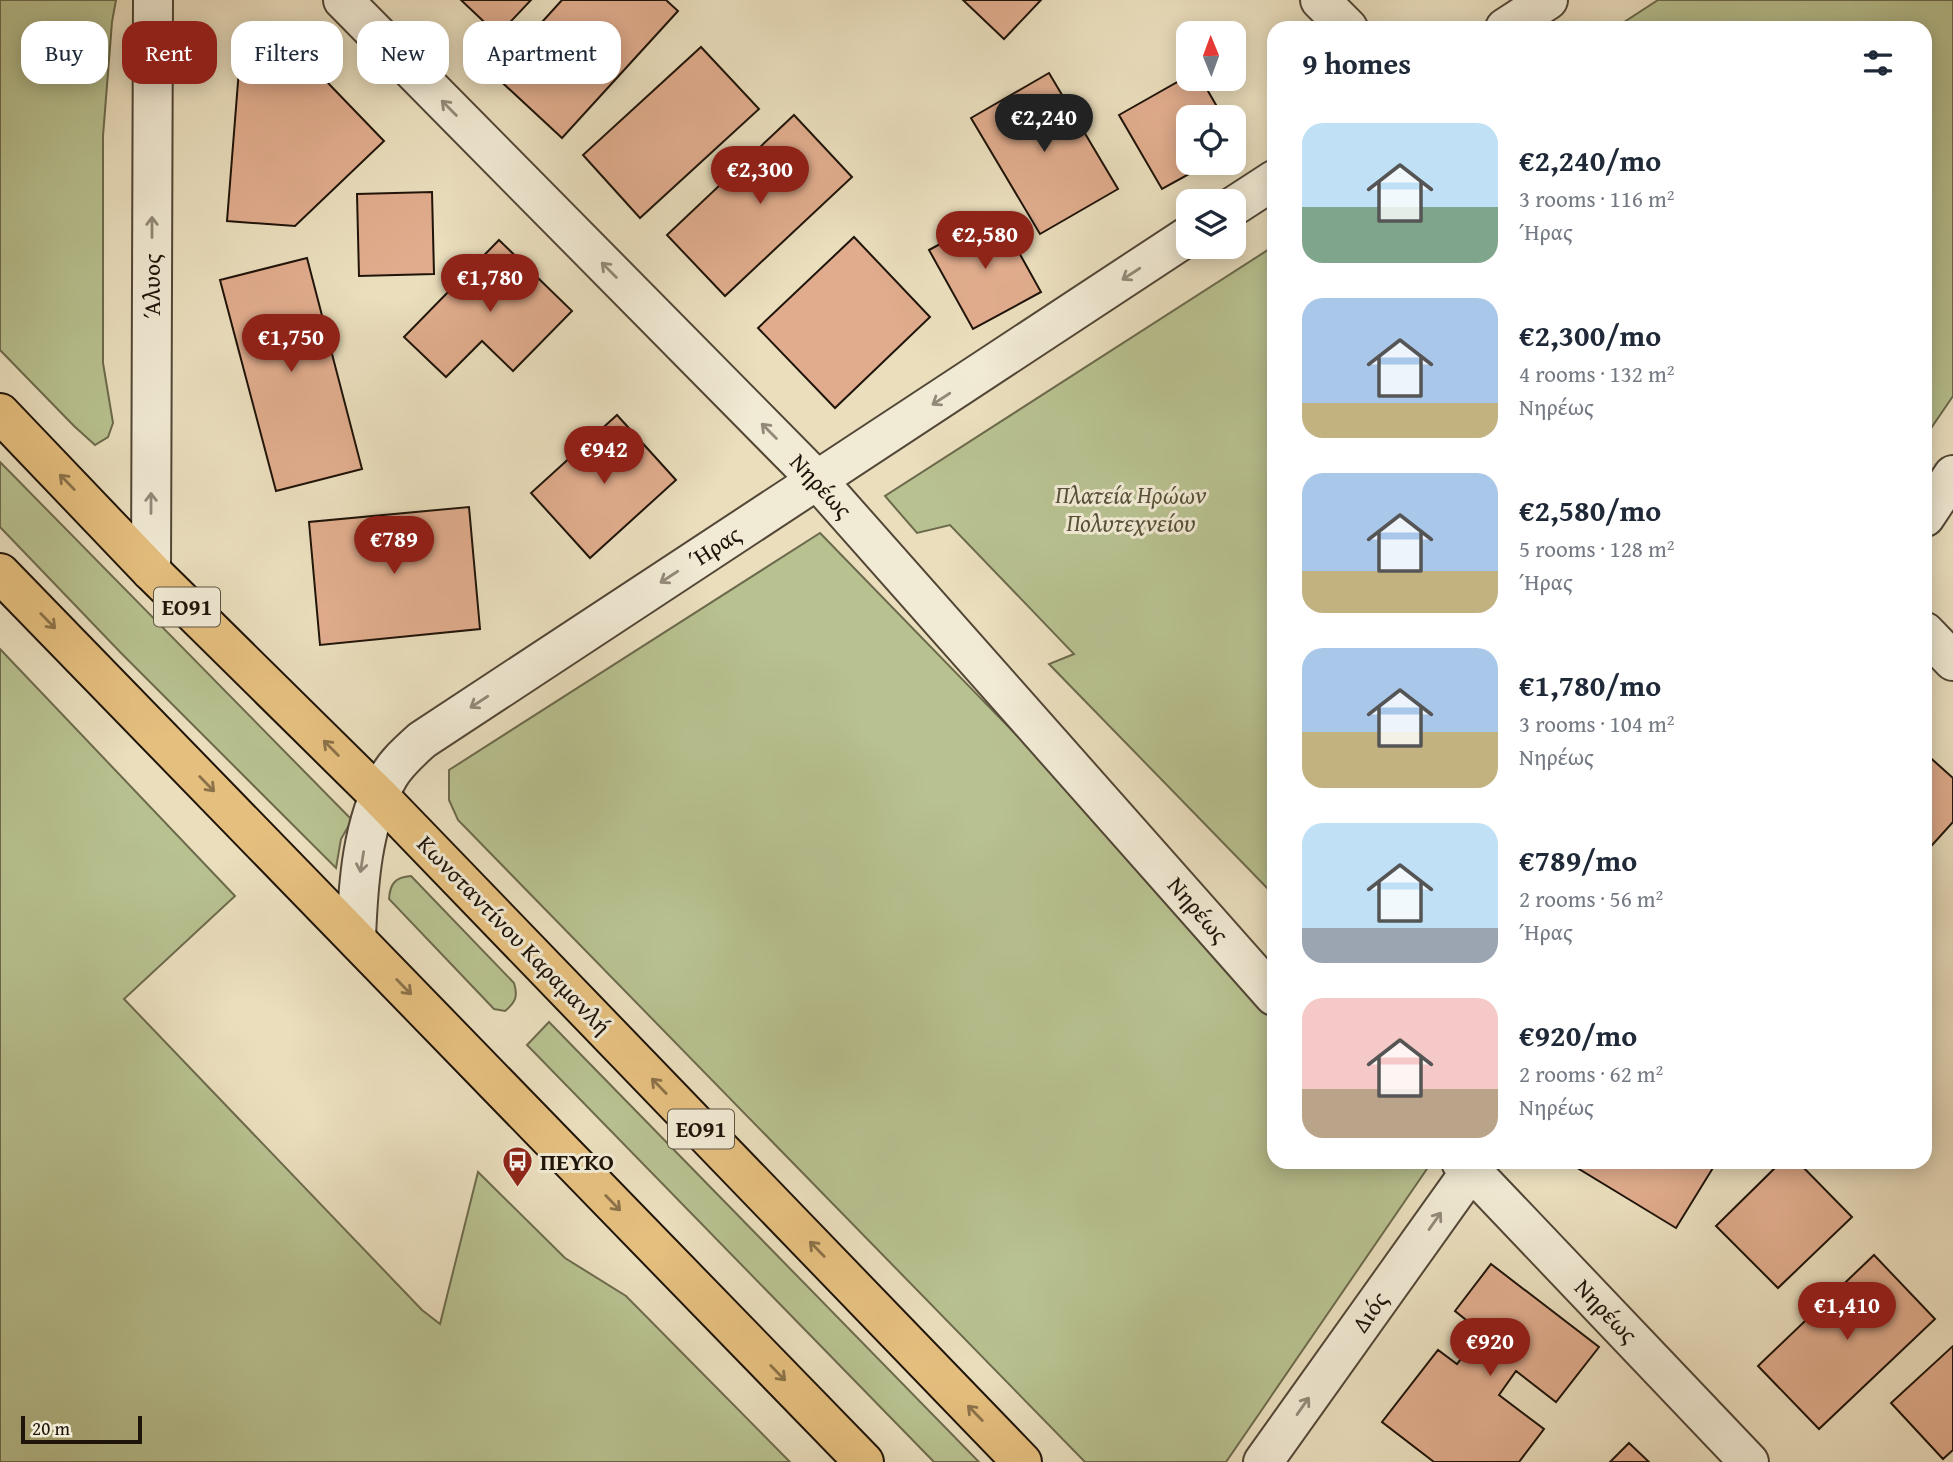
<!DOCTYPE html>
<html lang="en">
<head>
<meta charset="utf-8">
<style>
  body { margin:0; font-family:"Gentium Book Plus",serif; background:#f6f6f7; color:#1f2937; height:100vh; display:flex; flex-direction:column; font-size:26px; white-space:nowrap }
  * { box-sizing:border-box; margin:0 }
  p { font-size:23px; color:#747a83 }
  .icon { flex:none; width:38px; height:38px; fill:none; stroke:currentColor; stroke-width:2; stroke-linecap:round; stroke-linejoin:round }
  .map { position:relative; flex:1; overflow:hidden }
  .drawer { position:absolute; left:1267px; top:21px; width:665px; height:1148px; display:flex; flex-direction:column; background:#fff; border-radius:21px; box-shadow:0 4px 18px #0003 }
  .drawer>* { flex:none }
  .hud { position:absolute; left:21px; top:21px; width:665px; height:63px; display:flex; gap:14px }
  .needle { width:46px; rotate:359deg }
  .tools { position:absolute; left:1176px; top:21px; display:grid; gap:14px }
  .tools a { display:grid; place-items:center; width:70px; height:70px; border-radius:14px; background:#fff; box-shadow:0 4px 18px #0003; font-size:35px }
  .scale { position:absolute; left:21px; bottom:18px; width:121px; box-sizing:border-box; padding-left:7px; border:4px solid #1f1409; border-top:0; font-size:19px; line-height:24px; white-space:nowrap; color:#1f1409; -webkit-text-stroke:5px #f1ead4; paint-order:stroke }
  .price { position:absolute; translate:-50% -60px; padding:0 16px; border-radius:24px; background:#8f2418; color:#fff; font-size:23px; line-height:46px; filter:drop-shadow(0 2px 4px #0008) }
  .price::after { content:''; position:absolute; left:50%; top:42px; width:21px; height:16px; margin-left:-10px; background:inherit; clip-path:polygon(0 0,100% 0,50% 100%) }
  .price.current { background:#222; color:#fff }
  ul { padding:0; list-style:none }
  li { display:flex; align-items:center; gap:21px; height:175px; padding:0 35px }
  li span { display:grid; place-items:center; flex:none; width:196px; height:140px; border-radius:21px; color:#555 }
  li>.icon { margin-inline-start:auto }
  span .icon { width:84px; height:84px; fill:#fffc; stroke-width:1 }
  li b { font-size:30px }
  h2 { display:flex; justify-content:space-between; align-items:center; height:84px; padding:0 35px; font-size:30px }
  .pill { padding:0 24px; border-radius:21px; background:#fff; box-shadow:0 4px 18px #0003; font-size:24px; line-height:63px }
  .pill.current { background:#8f2418; color:#fff }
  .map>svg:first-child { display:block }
  .green { fill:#b8c190; stroke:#6c6a4c; stroke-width:2 }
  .building { fill:#e0ac8d; stroke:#1f1409; stroke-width:2 }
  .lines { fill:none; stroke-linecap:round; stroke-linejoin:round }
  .minor-casing { stroke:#524636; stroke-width:42 }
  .trunk-casing { stroke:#1f1409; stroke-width:42 }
  .minor { stroke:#f1ead4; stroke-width:38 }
  .trunk { stroke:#e5bf7e; stroke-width:38 }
  .oneway { stroke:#928a79 }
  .oneway2 { stroke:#8c7249 }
  .labels { text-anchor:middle; stroke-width:6; stroke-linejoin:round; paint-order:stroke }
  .shield { fill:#f1ead4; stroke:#5e5446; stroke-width:2 }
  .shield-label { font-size:23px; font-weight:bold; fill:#1f1409 }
  .street-label { font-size:24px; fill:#1f1409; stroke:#f1ead4 }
  .park-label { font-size:24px; font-style:italic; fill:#555138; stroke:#f1ead4 }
  .poi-label { font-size:24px; font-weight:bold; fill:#1f1409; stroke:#f1ead4; text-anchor:start }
</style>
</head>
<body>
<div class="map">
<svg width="1953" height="1462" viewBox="0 0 1953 1462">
  <rect width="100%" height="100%" fill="#eadebd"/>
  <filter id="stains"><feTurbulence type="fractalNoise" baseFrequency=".00286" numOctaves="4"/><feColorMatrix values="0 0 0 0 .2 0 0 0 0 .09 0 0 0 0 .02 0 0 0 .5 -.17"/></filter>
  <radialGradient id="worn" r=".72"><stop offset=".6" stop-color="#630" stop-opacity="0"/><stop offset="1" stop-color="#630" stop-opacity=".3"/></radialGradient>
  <path class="green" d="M0,0H116L112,22L103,136V363L113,423L108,437L95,445L74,426L0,350Z
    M1658,0H1953V396L1925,437V28H1615Z
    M1274,246V895L1049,664L1074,654L950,525L917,533L885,496Z
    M0,462L352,820L341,839L336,868L122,654L0,527Z
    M820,533L1274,1000V1162L1431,1163L1226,1462H1085L458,820L449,800V770Z
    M0,649L235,896L124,999L422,1310L440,1324L478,1172L565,1258L626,1296L790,1462H0Z
    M411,876L514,983C518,996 516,1002 505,1011L494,1009L389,899C390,884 395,877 411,876Z
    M549,1022L979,1462H934L527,1045Z"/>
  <path class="building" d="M461,0H531L498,35Z
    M562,0H666L678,11L562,138L494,75Z
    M963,0H1041L1004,39Z
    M273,26L384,141L295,226L227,221L240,57Z
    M701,47L759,109L640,218L583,155Z
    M1049,73L1118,189L1040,234L971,118Z
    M1188,76V79H1201L1223,117H1188V163H1209L1162,189L1119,115Z
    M794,115L852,177L725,296L667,235Z
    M432,192L434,274L359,276L357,194Z
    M997,213L1041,292L973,329L929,250Z
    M854,237L930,317L835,408L758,328Z
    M499,240L572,311L513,371L482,341L446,377L404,337Z
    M307,258L362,469L276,491L220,280Z
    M617,415L676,480L590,558L531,493Z
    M469,507L480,629L320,645L309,522Z
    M1925,753L1953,778V822L1925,853Z
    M1584,1162H1714L1716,1163L1676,1228L1579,1169Z
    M1781,1162H1798L1852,1217L1778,1288L1716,1226Z
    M1874,1255L1935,1319L1819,1429L1758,1366Z
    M1491,1264L1599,1347L1556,1402L1516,1371L1499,1395L1544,1429L1519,1462H1434L1382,1422L1438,1350L1457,1364L1481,1332L1455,1311Z
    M1953,1346V1450L1943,1459L1891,1403Z
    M1629,1443L1649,1462H1610Z"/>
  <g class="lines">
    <defs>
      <path id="minor" d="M343,0L817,480L1274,996
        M1320,0L1348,28
        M1505,28L1548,0
        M1234,206L1274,180
        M1925,517L1953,475
        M151,571L153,0
        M1925,632L1953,661
        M356,938C358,885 362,822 389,776C397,762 410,751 422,740L1188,236
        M1461,1162L1471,1170L1749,1462
        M1263,1462L1477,1162"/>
      <path id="trunk" d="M0,413L151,571L379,796L1022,1462
        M0,573L864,1462"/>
    </defs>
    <use href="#minor" class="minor-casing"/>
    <use href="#trunk" class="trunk-casing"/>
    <use href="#minor" class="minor"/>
    <use href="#trunk" class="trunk"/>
  </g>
  <defs><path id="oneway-shaft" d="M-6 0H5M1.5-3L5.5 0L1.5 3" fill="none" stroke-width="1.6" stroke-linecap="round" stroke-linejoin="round" transform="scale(1.75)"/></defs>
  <g class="oneway">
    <use href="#oneway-shaft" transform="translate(449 108) rotate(-135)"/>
    <use href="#oneway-shaft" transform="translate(152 227) rotate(-90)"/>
    <use href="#oneway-shaft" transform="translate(609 270) rotate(-135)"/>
    <use href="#oneway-shaft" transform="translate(1131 274) rotate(147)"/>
    <use href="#oneway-shaft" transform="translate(941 399) rotate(147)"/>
    <use href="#oneway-shaft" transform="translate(769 431) rotate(-135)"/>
    <use href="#oneway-shaft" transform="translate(151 503) rotate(-90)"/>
    <use href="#oneway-shaft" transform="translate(669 577) rotate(147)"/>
    <use href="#oneway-shaft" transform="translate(479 702) rotate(147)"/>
    <use href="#oneway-shaft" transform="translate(362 862) rotate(99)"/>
    <use href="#oneway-shaft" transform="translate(1435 1221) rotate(-55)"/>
    <use href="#oneway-shaft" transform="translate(1303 1406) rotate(-55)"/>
  </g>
  <g class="oneway2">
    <use href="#oneway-shaft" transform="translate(67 482) rotate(-134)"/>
    <use href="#oneway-shaft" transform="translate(48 621) rotate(46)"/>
    <use href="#oneway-shaft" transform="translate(331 748) rotate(-135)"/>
    <use href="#oneway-shaft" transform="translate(207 784) rotate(46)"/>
    <use href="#oneway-shaft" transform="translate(404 987) rotate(46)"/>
    <use href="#oneway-shaft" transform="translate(659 1086) rotate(-134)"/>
    <use href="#oneway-shaft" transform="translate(613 1203) rotate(46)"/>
    <use href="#oneway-shaft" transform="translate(817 1249) rotate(-134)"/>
    <use href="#oneway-shaft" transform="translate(778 1373) rotate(46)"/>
    <use href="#oneway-shaft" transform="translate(975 1413) rotate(-134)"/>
  </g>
  <defs>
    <symbol id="bus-pin" viewBox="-11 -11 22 30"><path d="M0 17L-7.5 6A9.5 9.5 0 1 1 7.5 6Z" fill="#8f2418" stroke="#f1ead4"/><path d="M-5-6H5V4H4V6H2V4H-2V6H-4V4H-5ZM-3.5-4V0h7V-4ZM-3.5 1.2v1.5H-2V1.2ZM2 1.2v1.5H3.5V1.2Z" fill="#fff"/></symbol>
  </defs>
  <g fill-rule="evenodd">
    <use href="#bus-pin" x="500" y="1144" width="35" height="47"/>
  </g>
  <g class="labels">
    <g class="shield">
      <rect x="154" y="587.5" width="66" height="39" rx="5"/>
      <rect x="668" y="1109.5" width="66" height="39" rx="5"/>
    </g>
    <g class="shield-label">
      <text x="187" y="615">ΕΟ91</text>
      <text x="701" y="1137">ΕΟ91</text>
    </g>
    <g class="street-label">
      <text transform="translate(152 286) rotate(-90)" y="8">Άλυος</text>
      <text transform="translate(821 486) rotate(47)" y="8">Νηρέως</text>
      <text transform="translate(715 547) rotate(-33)" y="8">Ήρας</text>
      <text transform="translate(1198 910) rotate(49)" y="8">Νηρέως</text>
      <text transform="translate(514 935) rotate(46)" y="8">Κωνσταντίνου Καραμανλή</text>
      <text transform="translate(1606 1311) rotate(46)" y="8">Νηρέως</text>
      <text transform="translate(1370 1312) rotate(-55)" y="8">Διός</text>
    </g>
    <g class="park-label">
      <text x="1131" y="503">Πλατεία Ηρώων<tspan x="1131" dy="28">Πολυτεχνείου</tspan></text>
    </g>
    <g class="poi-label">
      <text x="540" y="1170">ΠΕΥΚΟ</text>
    </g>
  </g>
  <rect width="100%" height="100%" filter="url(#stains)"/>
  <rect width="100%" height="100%" fill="url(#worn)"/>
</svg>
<div class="tools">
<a><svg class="needle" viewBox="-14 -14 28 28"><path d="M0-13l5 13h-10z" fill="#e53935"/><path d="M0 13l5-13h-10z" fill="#747a83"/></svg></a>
<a><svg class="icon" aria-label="locate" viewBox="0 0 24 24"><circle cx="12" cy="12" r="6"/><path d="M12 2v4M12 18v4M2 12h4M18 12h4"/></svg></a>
<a><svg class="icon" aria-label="layers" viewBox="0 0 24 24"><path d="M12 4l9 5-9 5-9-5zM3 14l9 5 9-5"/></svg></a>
</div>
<div class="scale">20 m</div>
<b class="price current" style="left:1044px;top:154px">€2,240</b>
<b class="price" style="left:760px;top:206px">€2,300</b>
<b class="price" style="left:985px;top:271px">€2,580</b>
<b class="price" style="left:490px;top:314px">€1,780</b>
<b class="price" style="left:291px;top:374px">€1,750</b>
<b class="price" style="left:604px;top:486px">€942</b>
<b class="price" style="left:394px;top:576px">€789</b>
<b class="price" style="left:1847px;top:1342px">€1,410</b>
<b class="price" style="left:1490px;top:1378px">€920</b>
<div class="hud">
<a class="pill">Buy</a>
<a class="pill current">Rent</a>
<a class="pill">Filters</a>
<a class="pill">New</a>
<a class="pill">Apartment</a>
</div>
<section class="drawer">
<h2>9 homes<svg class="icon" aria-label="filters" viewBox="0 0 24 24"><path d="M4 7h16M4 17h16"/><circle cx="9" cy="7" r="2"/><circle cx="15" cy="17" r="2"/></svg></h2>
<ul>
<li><span style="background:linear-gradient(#bfe0f5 60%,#7fa58c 0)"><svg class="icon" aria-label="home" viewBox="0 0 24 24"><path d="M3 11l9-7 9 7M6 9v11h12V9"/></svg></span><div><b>€2,240/mo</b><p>3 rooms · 116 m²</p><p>Ήρας</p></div></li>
<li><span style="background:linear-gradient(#a9c7e8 75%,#c2b280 0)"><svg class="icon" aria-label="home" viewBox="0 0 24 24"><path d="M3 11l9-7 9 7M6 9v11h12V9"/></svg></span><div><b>€2,300/mo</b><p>4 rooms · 132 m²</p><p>Νηρέως</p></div></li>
<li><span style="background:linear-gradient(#a9c7e8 70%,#c2b280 0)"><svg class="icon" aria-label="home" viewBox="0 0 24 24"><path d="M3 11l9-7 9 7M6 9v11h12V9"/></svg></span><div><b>€2,580/mo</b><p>5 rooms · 128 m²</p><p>Ήρας</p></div></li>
<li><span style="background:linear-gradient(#a9c7e8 60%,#c2b280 0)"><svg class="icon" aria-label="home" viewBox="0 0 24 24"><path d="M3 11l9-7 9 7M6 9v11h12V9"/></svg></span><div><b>€1,780/mo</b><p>3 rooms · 104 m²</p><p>Νηρέως</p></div></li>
<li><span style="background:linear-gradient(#bfe0f5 75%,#9aa5b1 0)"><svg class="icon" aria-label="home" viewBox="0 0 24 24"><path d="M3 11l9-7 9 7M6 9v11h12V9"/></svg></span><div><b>€789/mo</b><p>2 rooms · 56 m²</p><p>Ήρας</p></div></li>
<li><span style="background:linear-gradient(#f6c9c9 65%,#b9a48a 0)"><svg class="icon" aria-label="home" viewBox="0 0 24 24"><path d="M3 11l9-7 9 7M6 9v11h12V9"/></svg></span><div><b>€920/mo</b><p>2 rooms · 62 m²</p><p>Νηρέως</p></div></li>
</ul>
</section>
</div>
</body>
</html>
